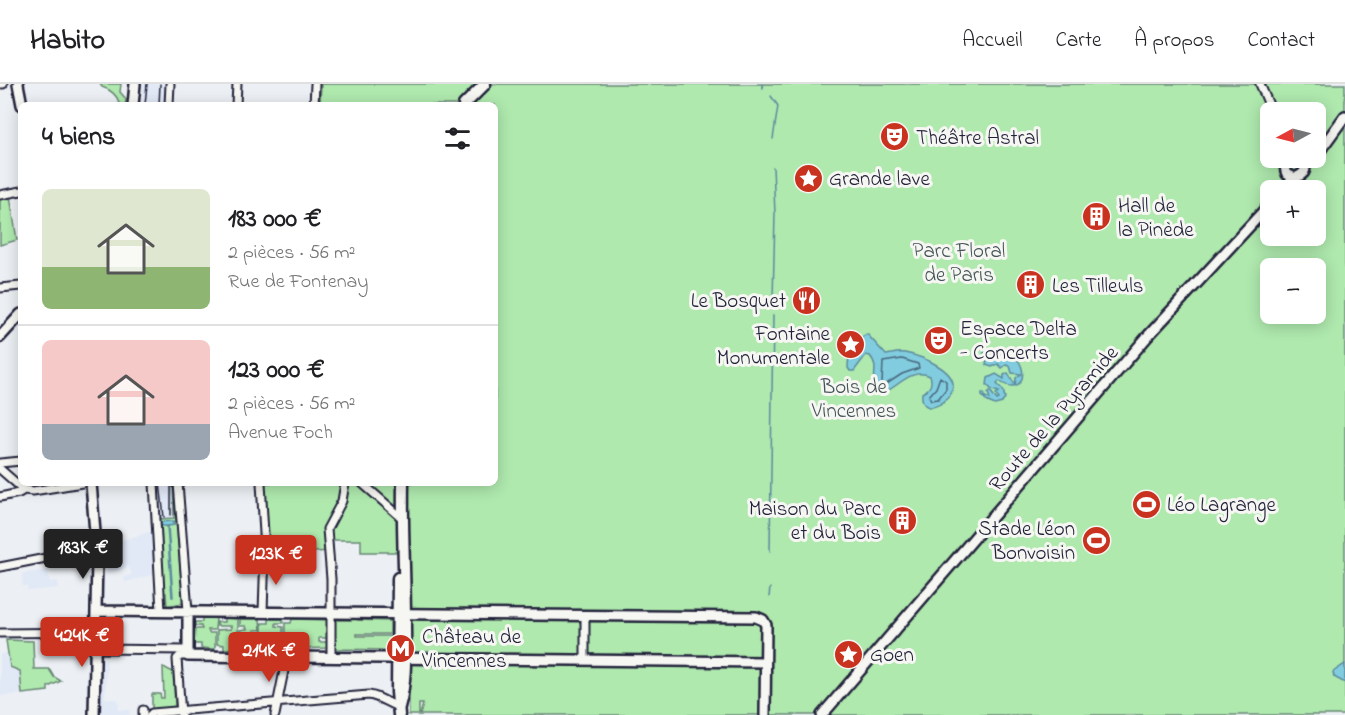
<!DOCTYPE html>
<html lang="fr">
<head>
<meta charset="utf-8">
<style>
  body { margin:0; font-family:"Indie Flower",sans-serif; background:#f2f2f2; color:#202124; height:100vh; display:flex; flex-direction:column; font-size:22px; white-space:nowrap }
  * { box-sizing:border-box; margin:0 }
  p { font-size:20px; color:#757577 }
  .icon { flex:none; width:33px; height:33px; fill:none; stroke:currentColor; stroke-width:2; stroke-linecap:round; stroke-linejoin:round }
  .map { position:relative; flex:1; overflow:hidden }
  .drawer { position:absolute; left:18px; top:18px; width:480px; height:384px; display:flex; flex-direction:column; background:#fff; border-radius:9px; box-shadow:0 3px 15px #0003 }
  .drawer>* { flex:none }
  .needle { width:39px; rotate:263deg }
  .tools { position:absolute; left:1260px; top:18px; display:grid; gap:12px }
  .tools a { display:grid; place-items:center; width:66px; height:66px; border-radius:9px; background:#fff; box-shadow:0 3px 15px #0003; font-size:30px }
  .price { position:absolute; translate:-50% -51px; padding:0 14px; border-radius:6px; background:#c8321e; color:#fff; font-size:20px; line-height:39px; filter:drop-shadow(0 2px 3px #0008) }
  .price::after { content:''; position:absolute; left:50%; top:36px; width:18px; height:14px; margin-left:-9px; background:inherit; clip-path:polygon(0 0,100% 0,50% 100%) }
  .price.current { background:#222; color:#fff }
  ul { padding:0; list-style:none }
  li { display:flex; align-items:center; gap:18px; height:150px; padding:0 24px }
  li+li { border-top:2px solid #e0e0e0 }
  li span { display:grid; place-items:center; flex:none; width:168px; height:120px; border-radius:9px; color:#555 }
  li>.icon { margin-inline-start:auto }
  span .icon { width:72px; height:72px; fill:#fffc; stroke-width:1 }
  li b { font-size:26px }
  h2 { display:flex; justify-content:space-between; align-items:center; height:72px; padding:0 24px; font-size:26px }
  header { display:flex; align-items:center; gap:36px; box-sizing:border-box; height:84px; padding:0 30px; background:#fff; border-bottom:2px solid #e0e0e0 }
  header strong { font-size:28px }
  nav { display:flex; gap:33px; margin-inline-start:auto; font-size:21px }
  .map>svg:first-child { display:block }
  .built { fill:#e1e8f6 }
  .green { fill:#afe9ae; stroke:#688674; stroke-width:1.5; fill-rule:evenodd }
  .water { fill:#81cddf; stroke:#5b899d; stroke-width:1.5 }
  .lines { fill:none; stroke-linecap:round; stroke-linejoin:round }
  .shore { stroke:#48667d; stroke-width:1.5 }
  .stream { stroke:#5b899d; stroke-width:1.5 }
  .street-casing { stroke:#22223b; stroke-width:11 }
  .secondary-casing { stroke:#22223b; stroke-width:14 }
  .primary-casing { stroke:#22223b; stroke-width:15 }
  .street { stroke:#f6f6f2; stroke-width:7 }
  .secondary { stroke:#f6f6f2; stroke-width:9 }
  .primary { stroke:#f6f6f2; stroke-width:10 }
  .rail { stroke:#22223b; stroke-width:1.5 }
  .labels { text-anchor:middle; stroke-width:6; stroke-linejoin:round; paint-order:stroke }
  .poi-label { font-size:21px; fill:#22223b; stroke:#f6f6f2; text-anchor:start }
  .park-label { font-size:21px; fill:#455458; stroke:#f6f6f2 }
  .street-label { font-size:21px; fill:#22223b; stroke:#f6f6f2 }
</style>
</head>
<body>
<header>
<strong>Habito</strong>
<nav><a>Accueil</a><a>Carte</a><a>À propos</a><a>Contact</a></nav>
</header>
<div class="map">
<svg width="1345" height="631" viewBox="0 0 1345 631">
  <rect width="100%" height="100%" fill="#ecf0f4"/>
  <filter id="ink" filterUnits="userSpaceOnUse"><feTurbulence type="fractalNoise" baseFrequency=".0167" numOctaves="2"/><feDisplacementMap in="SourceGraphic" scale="12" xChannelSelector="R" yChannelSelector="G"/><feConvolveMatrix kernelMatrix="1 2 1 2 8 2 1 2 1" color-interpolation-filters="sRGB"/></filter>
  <g filter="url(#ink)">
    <path class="built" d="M143,0H166L165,21H143Z
      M156,399H174L176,434L159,435Z
      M153,447L156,490L125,498L124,493L132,490L129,483L107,490V461Z
      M48,486L50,498L58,497L59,504L28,507L27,502H23L22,490Z
      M8,569L10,583L20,587L22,610L0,612V570Z
      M99,576H107L105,614L118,616L119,626H130V631H98Z"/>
    <path class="green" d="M100,0H121L120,8L126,15L125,21L119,20C118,11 109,5 102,3Z
      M321,0H1345V631H420L423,620H419V631H409L410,468H361V456H332L333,467L270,470L263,399H495V21H320ZM1270,28H1316V74H1270ZM1270,106H1316V152H1270ZM1270,184H1316V230H1270Z
      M10,112L17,156L0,161V114Z
      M173,399L183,519L167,522L166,509H163L159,435L174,434Z
      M202,534H216L215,546H208L209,549H215V565L201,564V560H194L195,545H202L201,542H195V538H202Z
      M224,534L238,535V549H231V553H238V564L224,565V561L217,560V546L231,545V542H217V538H224Z
      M352,534H357L358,536L390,537V550H356L357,552H390V566L335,565V536H351Z
      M240,535H260L261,546H254L253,549L260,550L262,565L240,564V561L247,560L246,557H240V546L247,545L246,542H240Z
      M269,535H283V539H276V542L283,543V565H264V557H269V554L262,553V539H269Z
      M292,535L331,536L330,554H319V558H330L329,564L285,565V554H291L292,550H285V539H291Z
      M6,556L33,557L34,585H49L54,593L61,597L48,603V607L22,610L20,587L10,583Z
      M163,583L173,588L175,621L172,624L152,625V610H160L161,614H164Z"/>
    <path class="water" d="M867,250L886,271C892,270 899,268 905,269C920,272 960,286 952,307C946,322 920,333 922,309C929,306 933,300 930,292C908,282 894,310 877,310C869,298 881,284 870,272L866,271L854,287H850L848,284C848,269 853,257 867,250Z
      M999,265C1033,271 1028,317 999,297L997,300L1003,306L1005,314L1002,319L995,321L988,318L982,312V309H984L985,313L990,315L988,309L990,307L997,316L999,315L996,310L999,308L992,306L987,301L988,294L996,290L1004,295V291L1008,289L1015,301L1016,294L1021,290L1012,289L1010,282L1006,281L1002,284L998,280L992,283L986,281L987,274L984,273V267Z
      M174,437V441L168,442L173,513H172L167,442H161L160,438Z
      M1345,580V599L1334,593L1333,588Z"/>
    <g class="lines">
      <path class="shore" d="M902,275L918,280L919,284L902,290L885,301L882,300L883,278Z
        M940,293L946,297V305L938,315L931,316L929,312L936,304Z"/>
      <path class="stream" d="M762,0L763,4
        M771,12L778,22L773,55
        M773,83L775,130L773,216
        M770,467L773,231
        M769,513L770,504"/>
      <defs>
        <path id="street" d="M0,0H3
          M1260,0L1272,28
          M169,21L170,0
          M236,21L237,0
          M314,21L315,0
          M0,111L21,107
          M0,204L21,202
          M0,379L21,377
          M0,385L24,406L33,407L82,399
          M154,399L161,527
          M178,399L188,527
          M261,399L265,466L263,528
          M362,399L402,434
          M0,413L19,409L24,406
          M0,483L97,464
          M0,549L96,548
          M99,565L186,566
          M331,573V495L327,445L342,417L345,399
          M585,576V532
          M143,626V631
          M150,631L152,629L369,611C381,613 388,620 399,623
          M181,631L177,575L180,572H188
          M275,631L287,572"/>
        <path id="secondary" d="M18,0L22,21
          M133,21L135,0
          M1316,72L1345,32
          M1293,74C1285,76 1284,84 1287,90L1295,94
          M1284,106C1287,103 1291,97 1294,95C1302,90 1306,90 1305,80
          M0,253L21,230
          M91,399L97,473L94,631
          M96,527L756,533L763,536L766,541L765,631
          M188,527V572L765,578
          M822,631L1147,253L1270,120"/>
        <path id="primary" d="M464,21L485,0
          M398,494L397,608L399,631
          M399,623C407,595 405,567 405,539C405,492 402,445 403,399"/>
      </defs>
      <use href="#street" class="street-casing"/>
      <use href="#secondary" class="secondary-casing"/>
      <use href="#primary" class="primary-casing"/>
      <use href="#street" class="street"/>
      <use href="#secondary" class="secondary"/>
      <use href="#primary" class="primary"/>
      <path class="rail" d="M145,21L147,0
        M159,21L160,0
        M160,399L164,433
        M171,399V431"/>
    </g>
  </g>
  <defs>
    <symbol id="theatre-disc" viewBox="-11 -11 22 22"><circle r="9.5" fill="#c8321e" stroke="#f6f6f2"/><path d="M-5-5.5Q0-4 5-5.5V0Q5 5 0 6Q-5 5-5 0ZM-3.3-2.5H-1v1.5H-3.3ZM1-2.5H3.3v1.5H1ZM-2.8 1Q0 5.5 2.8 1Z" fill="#fff"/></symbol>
    <symbol id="sight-disc" viewBox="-11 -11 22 22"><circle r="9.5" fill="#c8321e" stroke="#f6f6f2"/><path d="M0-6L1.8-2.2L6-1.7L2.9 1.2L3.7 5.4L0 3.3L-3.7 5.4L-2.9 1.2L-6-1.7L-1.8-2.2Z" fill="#fff"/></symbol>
    <symbol id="building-disc" viewBox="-11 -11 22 22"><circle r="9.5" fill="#c8321e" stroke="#f6f6f2"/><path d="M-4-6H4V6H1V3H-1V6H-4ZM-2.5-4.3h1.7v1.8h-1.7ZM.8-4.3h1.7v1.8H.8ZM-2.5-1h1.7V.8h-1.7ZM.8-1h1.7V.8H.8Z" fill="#fff"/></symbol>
    <symbol id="restaurant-disc" viewBox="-11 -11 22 22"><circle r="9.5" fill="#c8321e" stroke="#f6f6f2"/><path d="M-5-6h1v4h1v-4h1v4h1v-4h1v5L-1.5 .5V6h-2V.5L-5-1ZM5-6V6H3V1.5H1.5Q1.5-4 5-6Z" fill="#fff"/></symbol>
    <symbol id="stadium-disc" viewBox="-11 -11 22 22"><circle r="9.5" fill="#c8321e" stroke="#f6f6f2"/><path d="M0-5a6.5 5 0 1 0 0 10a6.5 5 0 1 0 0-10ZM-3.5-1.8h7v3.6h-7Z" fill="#fff"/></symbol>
    <symbol id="metro-disc" viewBox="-11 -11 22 22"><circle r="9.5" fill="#c8321e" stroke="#f6f6f2"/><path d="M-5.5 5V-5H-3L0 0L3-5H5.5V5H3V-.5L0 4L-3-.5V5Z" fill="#fff"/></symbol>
  </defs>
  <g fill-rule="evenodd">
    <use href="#theatre-disc" x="878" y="36" width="33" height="33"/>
    <use href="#sight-disc" x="792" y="78" width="33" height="33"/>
    <use href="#building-disc" x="1080" y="116" width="33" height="33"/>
    <use href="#building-disc" x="1014" y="184" width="33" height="33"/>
    <use href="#restaurant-disc" x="790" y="200" width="33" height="33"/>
    <use href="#theatre-disc" x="922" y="240" width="33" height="33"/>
    <use href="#sight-disc" x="834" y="244" width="33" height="33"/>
    <use href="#stadium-disc" x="1130" y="404" width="33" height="33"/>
    <use href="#building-disc" x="886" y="420" width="33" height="33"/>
    <use href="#stadium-disc" x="1080" y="440" width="33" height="33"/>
    <use href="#metro-disc" x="384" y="548" width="33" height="33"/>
    <use href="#sight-disc" x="832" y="554" width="33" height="33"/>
  </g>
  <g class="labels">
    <g class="poi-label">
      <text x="916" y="60">Théâtre Astral</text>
      <text x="829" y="101">Grande lave</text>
      <text x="1118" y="128">Hall de<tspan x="1118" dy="24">la Pinède</tspan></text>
      <text x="1052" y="208">Les Tilleuls</text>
      <text x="786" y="223" text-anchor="end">Le Bosquet</text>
      <text x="960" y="251">Espace Delta<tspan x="960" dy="24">- Concerts</tspan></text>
      <text x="830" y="256" text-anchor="end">Fontaine<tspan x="830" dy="24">Monumentale</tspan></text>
      <text x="1167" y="427">Léo Lagrange</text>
      <text x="881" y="431" text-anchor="end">Maison du Parc<tspan x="881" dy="24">et du Bois</tspan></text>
      <text x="1075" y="451" text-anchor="end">Stade Léon<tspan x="1075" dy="24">Bonvoisin</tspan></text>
      <text x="422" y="559">Château de<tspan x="422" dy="24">Vincennes</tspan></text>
      <text x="870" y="577">Goen</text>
    </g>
    <g class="park-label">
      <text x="959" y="173">Parc Floral<tspan x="959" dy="24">de Paris</tspan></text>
      <text x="854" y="309">Bois de<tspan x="854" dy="24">Vincennes</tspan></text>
    </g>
    <g class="street-label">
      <text transform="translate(1053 334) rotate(-49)" y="7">Route de la Pyramide</text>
    </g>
  </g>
</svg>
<div class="tools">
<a><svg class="needle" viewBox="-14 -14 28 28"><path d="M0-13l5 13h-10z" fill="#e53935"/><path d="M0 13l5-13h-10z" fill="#757577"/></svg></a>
<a>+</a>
<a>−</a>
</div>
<b class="price current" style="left:83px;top:496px">183K €</b>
<b class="price" style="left:276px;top:502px">123K €</b>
<b class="price" style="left:82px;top:584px">424K €</b>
<b class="price" style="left:269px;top:599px">214K €</b>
<section class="drawer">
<h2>4 biens<svg class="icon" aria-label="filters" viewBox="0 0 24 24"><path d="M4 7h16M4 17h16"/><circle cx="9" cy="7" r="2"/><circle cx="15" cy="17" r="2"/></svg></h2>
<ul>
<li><span style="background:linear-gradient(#dfe7d0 65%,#8fb573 0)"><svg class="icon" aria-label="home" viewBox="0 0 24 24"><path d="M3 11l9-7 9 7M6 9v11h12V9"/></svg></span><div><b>183 000 €</b><p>2 pièces · 56 m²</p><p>Rue de Fontenay</p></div></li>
<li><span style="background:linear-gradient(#f6c9c9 70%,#9aa5b1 0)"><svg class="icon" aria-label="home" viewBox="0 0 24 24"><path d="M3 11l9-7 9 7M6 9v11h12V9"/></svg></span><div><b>123 000 €</b><p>2 pièces · 56 m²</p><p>Avenue Foch</p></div></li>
</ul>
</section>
</div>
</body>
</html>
